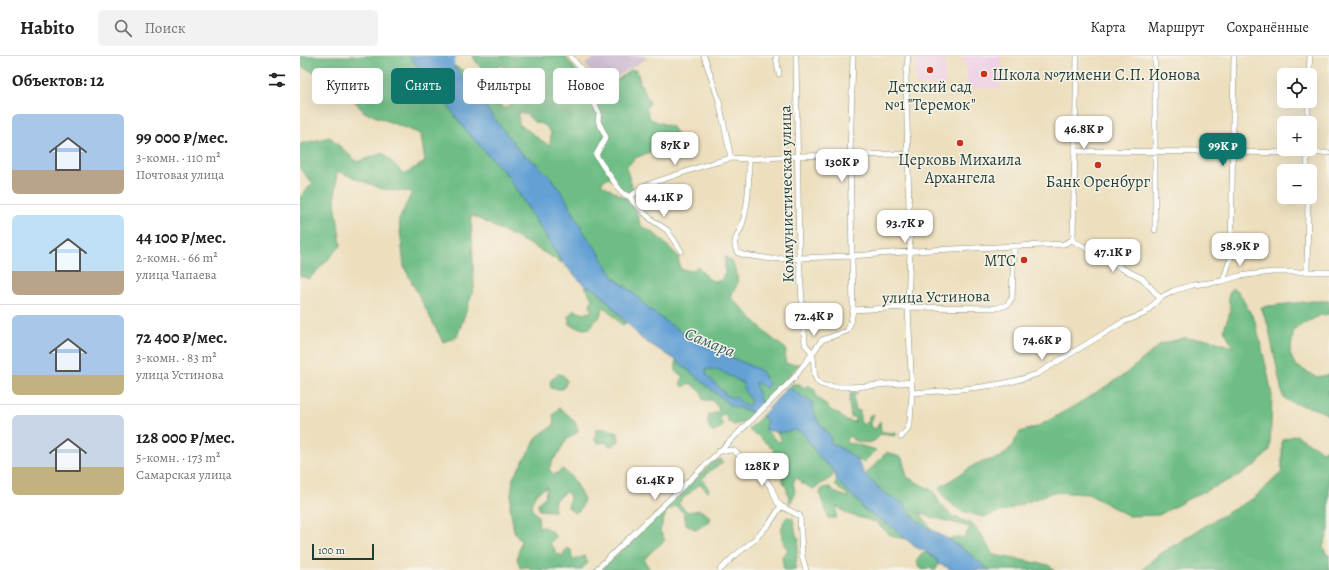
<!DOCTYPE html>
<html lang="ru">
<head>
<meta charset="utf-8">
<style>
  body { margin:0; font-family:Alegreya,serif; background:#f2f2f2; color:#202124; height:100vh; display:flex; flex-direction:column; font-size:15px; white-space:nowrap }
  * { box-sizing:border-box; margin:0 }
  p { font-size:13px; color:#757577 }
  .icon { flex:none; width:22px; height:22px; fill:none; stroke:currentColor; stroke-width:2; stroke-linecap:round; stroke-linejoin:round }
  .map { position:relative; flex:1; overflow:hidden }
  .details { display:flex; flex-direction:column; background:#fff; width:300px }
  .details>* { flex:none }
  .top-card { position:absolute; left:12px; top:12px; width:380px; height:36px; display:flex; gap:8px }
  .fabs { position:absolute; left:977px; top:12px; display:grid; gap:8px }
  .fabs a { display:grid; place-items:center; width:40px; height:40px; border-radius:6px; background:#fff; box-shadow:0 4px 16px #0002; font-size:20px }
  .scale { position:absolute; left:12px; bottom:10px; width:62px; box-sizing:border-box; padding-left:4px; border:2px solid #1f3d34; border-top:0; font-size:11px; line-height:14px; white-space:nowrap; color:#1f3d34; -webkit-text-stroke:3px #f7f3e8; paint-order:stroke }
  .price { position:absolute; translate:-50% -34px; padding:0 9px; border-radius:8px; background:#fff; color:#222; font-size:13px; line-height:26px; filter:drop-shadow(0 1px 2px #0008) }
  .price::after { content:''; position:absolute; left:50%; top:24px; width:12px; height:9px; margin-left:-6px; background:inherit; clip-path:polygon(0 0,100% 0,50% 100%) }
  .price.current { background:#0f766e; color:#fff }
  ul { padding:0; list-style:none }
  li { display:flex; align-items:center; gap:12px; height:100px; padding:0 12px }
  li+li { border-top:1px solid #e0e0e0 }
  li span { display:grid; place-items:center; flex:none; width:112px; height:80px; border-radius:6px; color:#555 }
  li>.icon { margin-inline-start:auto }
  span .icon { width:48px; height:48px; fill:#fffc; stroke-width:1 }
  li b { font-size:17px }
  h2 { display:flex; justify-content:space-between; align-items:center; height:48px; padding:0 12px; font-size:17px }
  .chip { padding:0 14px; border-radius:6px; background:#fff; box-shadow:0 4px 16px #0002; font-size:14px; line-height:36px }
  .chip.current { background:#0f766e; color:#fff }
  header { display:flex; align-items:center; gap:24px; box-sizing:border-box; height:56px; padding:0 20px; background:#fff; border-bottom:1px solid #e0e0e0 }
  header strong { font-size:19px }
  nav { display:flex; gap:22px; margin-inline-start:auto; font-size:14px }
  .search { width:280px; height:36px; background:#f2f2f2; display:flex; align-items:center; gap:10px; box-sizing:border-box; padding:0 14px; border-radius:6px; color:#757577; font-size:15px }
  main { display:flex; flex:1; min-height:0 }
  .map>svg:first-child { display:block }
  .built { fill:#efd0e6 }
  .industrial { fill:#cdbed2 }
  .forest { fill:#6ebd86; stroke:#467d5d; fill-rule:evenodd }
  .water { fill:#63a1d5; stroke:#416f84; fill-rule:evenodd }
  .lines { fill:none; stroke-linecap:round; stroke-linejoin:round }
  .river { stroke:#63a1d5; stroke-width:7 }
  .minor-casing { stroke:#868e78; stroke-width:6 }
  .minor { stroke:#fff; stroke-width:5 }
  .poi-dot { fill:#c8321e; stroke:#f7f3e8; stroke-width:1.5 }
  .labels { text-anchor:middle; stroke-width:3; stroke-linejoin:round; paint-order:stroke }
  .poi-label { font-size:16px; fill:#1f3d34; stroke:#f7f3e8 }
  .street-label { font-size:16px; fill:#1f3d34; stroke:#f7f3e8 }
  .water-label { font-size:17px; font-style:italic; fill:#335b64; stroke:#f7f3e8 }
</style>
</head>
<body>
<header>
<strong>Habito</strong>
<div class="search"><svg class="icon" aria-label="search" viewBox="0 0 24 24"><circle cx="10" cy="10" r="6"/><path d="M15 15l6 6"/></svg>Поиск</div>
<nav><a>Карта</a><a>Маршрут</a><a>Сохранённые</a></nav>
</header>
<main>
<section class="details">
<h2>Объектов: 12<svg class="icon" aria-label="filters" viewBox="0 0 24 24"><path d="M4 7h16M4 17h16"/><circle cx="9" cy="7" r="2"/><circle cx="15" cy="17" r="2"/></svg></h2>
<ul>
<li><span style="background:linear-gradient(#a9c7e8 70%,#b9a48a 0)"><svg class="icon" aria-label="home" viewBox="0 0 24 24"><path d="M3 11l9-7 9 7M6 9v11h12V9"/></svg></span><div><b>99 000 ₽/мес.</b><p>3-комн. · 110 m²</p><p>Почтовая улица</p></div></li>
<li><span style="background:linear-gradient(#bfe0f5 70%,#b9a48a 0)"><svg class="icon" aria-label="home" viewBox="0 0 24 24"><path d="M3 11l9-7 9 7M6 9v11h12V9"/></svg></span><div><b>44 100 ₽/мес.</b><p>2-комн. · 66 m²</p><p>улица Чапаева</p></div></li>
<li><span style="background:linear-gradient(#a9c7e8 75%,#c2b280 0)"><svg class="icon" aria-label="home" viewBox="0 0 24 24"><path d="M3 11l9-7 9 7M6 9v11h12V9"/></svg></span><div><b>72 400 ₽/мес.</b><p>3-комн. · 83 m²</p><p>улица Устинова</p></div></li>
<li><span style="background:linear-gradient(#c9d6e8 65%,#c2b280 0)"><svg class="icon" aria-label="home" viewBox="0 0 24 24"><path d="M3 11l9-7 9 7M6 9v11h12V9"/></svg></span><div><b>128 000 ₽/мес.</b><p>5-комн. · 173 m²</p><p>Самарская улица</p></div></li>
</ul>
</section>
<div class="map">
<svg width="1029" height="514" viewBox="0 0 1029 514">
  <rect width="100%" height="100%" fill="#f7f3e8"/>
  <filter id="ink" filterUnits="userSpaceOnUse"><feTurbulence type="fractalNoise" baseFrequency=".025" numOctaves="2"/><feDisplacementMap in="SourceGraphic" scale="8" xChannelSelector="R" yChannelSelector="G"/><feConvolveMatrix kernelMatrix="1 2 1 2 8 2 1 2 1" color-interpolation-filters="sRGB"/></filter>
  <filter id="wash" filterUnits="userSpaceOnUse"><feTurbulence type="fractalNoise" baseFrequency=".012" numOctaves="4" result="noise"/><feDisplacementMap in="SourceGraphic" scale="16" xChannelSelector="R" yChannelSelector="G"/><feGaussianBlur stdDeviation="0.9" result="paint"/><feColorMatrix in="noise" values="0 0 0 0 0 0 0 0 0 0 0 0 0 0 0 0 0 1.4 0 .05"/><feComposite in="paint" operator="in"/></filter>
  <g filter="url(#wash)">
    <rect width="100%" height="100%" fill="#eddfbd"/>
    <path class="built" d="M616,0H645V30L616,29Z
      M663,0H701V32H669L667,27V9L663,7Z"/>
    <path class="industrial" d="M299,0H344L346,3L301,30L285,8Z"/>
    <path class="forest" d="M0,0H109L131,26L167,76L207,119L262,207L231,189L171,159L174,232L157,281L143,286L104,211L99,164L112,136L83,133L37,115L35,146L41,190L9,223L0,220V141L13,127L0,113V88L30,81L57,106L83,97L104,118L125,106L121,78L64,56L40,28L0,10Z
      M173,0H265L278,18L273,34L280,38L287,40L291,19L301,34L316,25L331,14H337L340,27L350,47L346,52L350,63L372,71L380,84L335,102L326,112L333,133L327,137L308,121L305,123L301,128L329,144L336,155L341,170L354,177L378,200L380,213L391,215L398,210C406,220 407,226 421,225L425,216V201L432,205C437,220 442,226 430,240L469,280L486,293L485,306L488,308H500L461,348L454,326L465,323L462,315L397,286L369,268L348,252L332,236L314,222L297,194L285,178L264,140L237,108L221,97L154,10L168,17L204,53L211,48L222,34V27L208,17L202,8L196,15L190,18C182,14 177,8 173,0ZM218,57L226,58L234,66L245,69L251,77L250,90C239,84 230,75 219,68Z
      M285,230L297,234L326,267L322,269C315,263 311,255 303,251L299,262L294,266L291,272L284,273L270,269L268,260L274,254L284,258L292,255L290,250L292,243Z
      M932,232L938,235L955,265L967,314L972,340L970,394L956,409L932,423L892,441L859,459L829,460L788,438L753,436L707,454L683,461L659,454L646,443L639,432L676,408L701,401L712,390L720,376L737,371L776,349L824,319L861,288L884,282L907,283L933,291L924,273L931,254L928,241Z
      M1012,245H1029V258L1021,259L994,273L990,298L995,309L1016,321L1029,319V360C1016,349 996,352 983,341L968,269L961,251Z
      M376,304L431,350L453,356L444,366L434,369L429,366L424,357L419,361L423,370L413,377C407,371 407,366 409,359L417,356L419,353L412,344H403L401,335L390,327L384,331L380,328L384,320L376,316Z
      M406,313L419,314L443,327L444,334L451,345L449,350L444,349L437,342L427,340L407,319Z
      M258,318L263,319L267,325L263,333H255L251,332L250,325Z
      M492,328H500L504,332L508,329L515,334L516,340L532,355L538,357L545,364L554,366L556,361H551L549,345L551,336H557L558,337L553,341L556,354L560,355V365L563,369L569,365V360L574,358L570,371L576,373L580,365L581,376L596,377V380L580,378C574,390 564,387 553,384L550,379L546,384V387L555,388L576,394L564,406C554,405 540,392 530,386L531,381C521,368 514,365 513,348L488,331Z
      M259,352C267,358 278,365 278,376L266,384L259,397L253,404L249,413L254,419L263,413L273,423L284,443L280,454L274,457L268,451L270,441L266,435L255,444L254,455L239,454L238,447L245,441L247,431C237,435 232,441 231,452L238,461L239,472L244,471L251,475L256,481L249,487L254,492L256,497L262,500L267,492L271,494L272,503H277L285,500L288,507L282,512V514H231L229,511L220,512L217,502L221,485L214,475L210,450L213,422L238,380L254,369L253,359Z
      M462,360L467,364C463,376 470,378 478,386L482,384L476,376L488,375L492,374L502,376L519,401L534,415L532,421L513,433L502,427L496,421L493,427C496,436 495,440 490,447L487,433L482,423L483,401L473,397L474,394L457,379L452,377L449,373Z
      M296,373H307L318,377L319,385L313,389L309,390L305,386L299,387L295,385Z
      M996,379L1022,395L1029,391V474L1023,491L1027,499H1029V514H842L857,500L918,462L954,442L982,416V384Z
      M587,396L602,402L607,421L633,435L640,448L652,460L672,468L682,480L693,499L749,509L754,514H689L670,498L648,483L665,481L670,471L627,460L619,456L632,474L623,469L611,459L604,448L584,437L565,419Z
      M421,403L423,407L412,413L402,423L409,433L408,436L401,429L397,430L378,447L388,456L400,454L409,460L410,465L396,474L386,468L384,457L376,450L366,456L360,475L365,484L350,497L344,504L350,514H301L412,407Z
      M537,425L561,448L562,452L595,473L607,483L594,481L589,478L576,466L547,458L537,450L536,462H528C527,453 520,444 520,436L523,432L530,431L536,437L548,441L547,438L539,433L535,429Z
      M487,461L493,462L496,479L499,483L495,513L496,514H484L482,500L488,494C480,485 479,470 487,461Z
      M627,497L636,503L638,508L636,514H632L631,512L623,514L618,510L617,504L622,498Z"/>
    <path class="water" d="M109,0H147L154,10L221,97L237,108L252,123L264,140L285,178L297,194L314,222L332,236L348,252L369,268L397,286L462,315L465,323L470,328L466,332L455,326L461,348L453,356L431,350L376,304L342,283L297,234L285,230L263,207L207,119L167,76L131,26ZM406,313L419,314L443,327L444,334L451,345L449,350L444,349L437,342L427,340L407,319Z
      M488,331L513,348C514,365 521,369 531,381L530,386L549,397L557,404L565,419L584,437L604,448L611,459L623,469L648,483L670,498L689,514H651L645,510L638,508L636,503L623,494L615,491L595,473L562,452L561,448L537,425L534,415L519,401L502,376L492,374C483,378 475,376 466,374L465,370L467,364L462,360Z"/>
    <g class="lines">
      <path class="river" d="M149,13L153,0"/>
    </g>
  </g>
  <g filter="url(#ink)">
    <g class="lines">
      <defs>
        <path id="minor" d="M270,0L283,15L291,40L299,57L298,65L306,81L296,99L301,107L322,137L330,141
          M404,0L419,45L431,102
          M476,0L479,18
          M496,0L499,202L505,288C507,291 511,294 512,298C516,307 511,320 519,327C528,336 596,327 611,326
          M1009,19L1010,0
          M1008,67V45
          M1007,94V115
          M775,95L1029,97
          M449,103C449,125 449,147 442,169C439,179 430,186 438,197L444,199L472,203L499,202L552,200L630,194L764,188L772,184
          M330,141L346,129L406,109L431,102L449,103L498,100L608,98
          M330,141L334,147L352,164L367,174L381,195
          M855,174V0
          M772,184L773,180L777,0
          M772,184L821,212L842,222L860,242
          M1007,216L1008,141
          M923,225L931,201L934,0
          M553,254L608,251L697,252L707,249L712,242L714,191
          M612,337C651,334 700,332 737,318L823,266L844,258L860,242L873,235L893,229L923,225L939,220L972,216H1029
          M601,381L607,374L610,366L612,337L608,251L610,196L606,21L608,0
          M419,395L433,394L461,417L472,433L477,446L481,450L500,460L502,500L506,514
          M296,514L426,389L494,322L522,284L547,275L551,266L553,254L550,99L553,0
          M420,514L433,501L453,485L470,467L481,450"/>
      </defs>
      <use href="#minor" class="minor-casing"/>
      <use href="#minor" class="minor"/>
    </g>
  </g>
  <g class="poi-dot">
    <circle cx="630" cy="14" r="4"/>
    <circle cx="684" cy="18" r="4"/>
    <circle cx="660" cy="87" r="4"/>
    <circle cx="798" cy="109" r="4"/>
    <circle cx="724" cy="204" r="4"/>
  </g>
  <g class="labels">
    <g class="poi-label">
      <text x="692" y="24" text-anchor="start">Школа №7имени С.П. Ионова</text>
      <text x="630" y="36">Детский сад<tspan x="630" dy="18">№1 "Теремок"</tspan></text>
      <text x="660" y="109">Церковь Михаила<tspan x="660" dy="18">Архангела</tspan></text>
      <text x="798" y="131">Банк Оренбург</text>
      <text x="716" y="210" text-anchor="end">МТС</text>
    </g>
    <g class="street-label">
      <text transform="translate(486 138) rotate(-91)" y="6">Коммунистическая улица</text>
      <text transform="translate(636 240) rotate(-1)" y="6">улица Устинова</text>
    </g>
    <g class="water-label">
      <text transform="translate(410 286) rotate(22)" y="6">Самара</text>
    </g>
  </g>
</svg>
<div class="fabs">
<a><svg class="icon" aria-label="locate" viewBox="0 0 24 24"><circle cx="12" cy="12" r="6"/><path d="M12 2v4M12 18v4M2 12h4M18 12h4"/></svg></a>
<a>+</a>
<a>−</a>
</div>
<div class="scale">100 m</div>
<b class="price" style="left:784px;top:94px">46.8K ₽</b>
<b class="price" style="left:375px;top:110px">87K ₽</b>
<b class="price current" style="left:923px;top:111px">99K ₽</b>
<b class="price" style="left:542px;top:127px">130K ₽</b>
<b class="price" style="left:364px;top:162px">44.1K ₽</b>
<b class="price" style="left:605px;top:188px">93.7K ₽</b>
<b class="price" style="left:940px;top:211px">58.9K ₽</b>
<b class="price" style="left:813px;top:217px">47.1K ₽</b>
<b class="price" style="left:514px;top:281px">72.4K ₽</b>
<b class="price" style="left:742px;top:305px">74.6K ₽</b>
<b class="price" style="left:462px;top:431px">128K ₽</b>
<b class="price" style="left:355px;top:445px">61.4K ₽</b>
<div class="top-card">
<a class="chip">Купить</a>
<a class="chip current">Снять</a>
<a class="chip">Фильтры</a>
<a class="chip">Новое</a>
</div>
</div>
</main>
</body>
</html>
